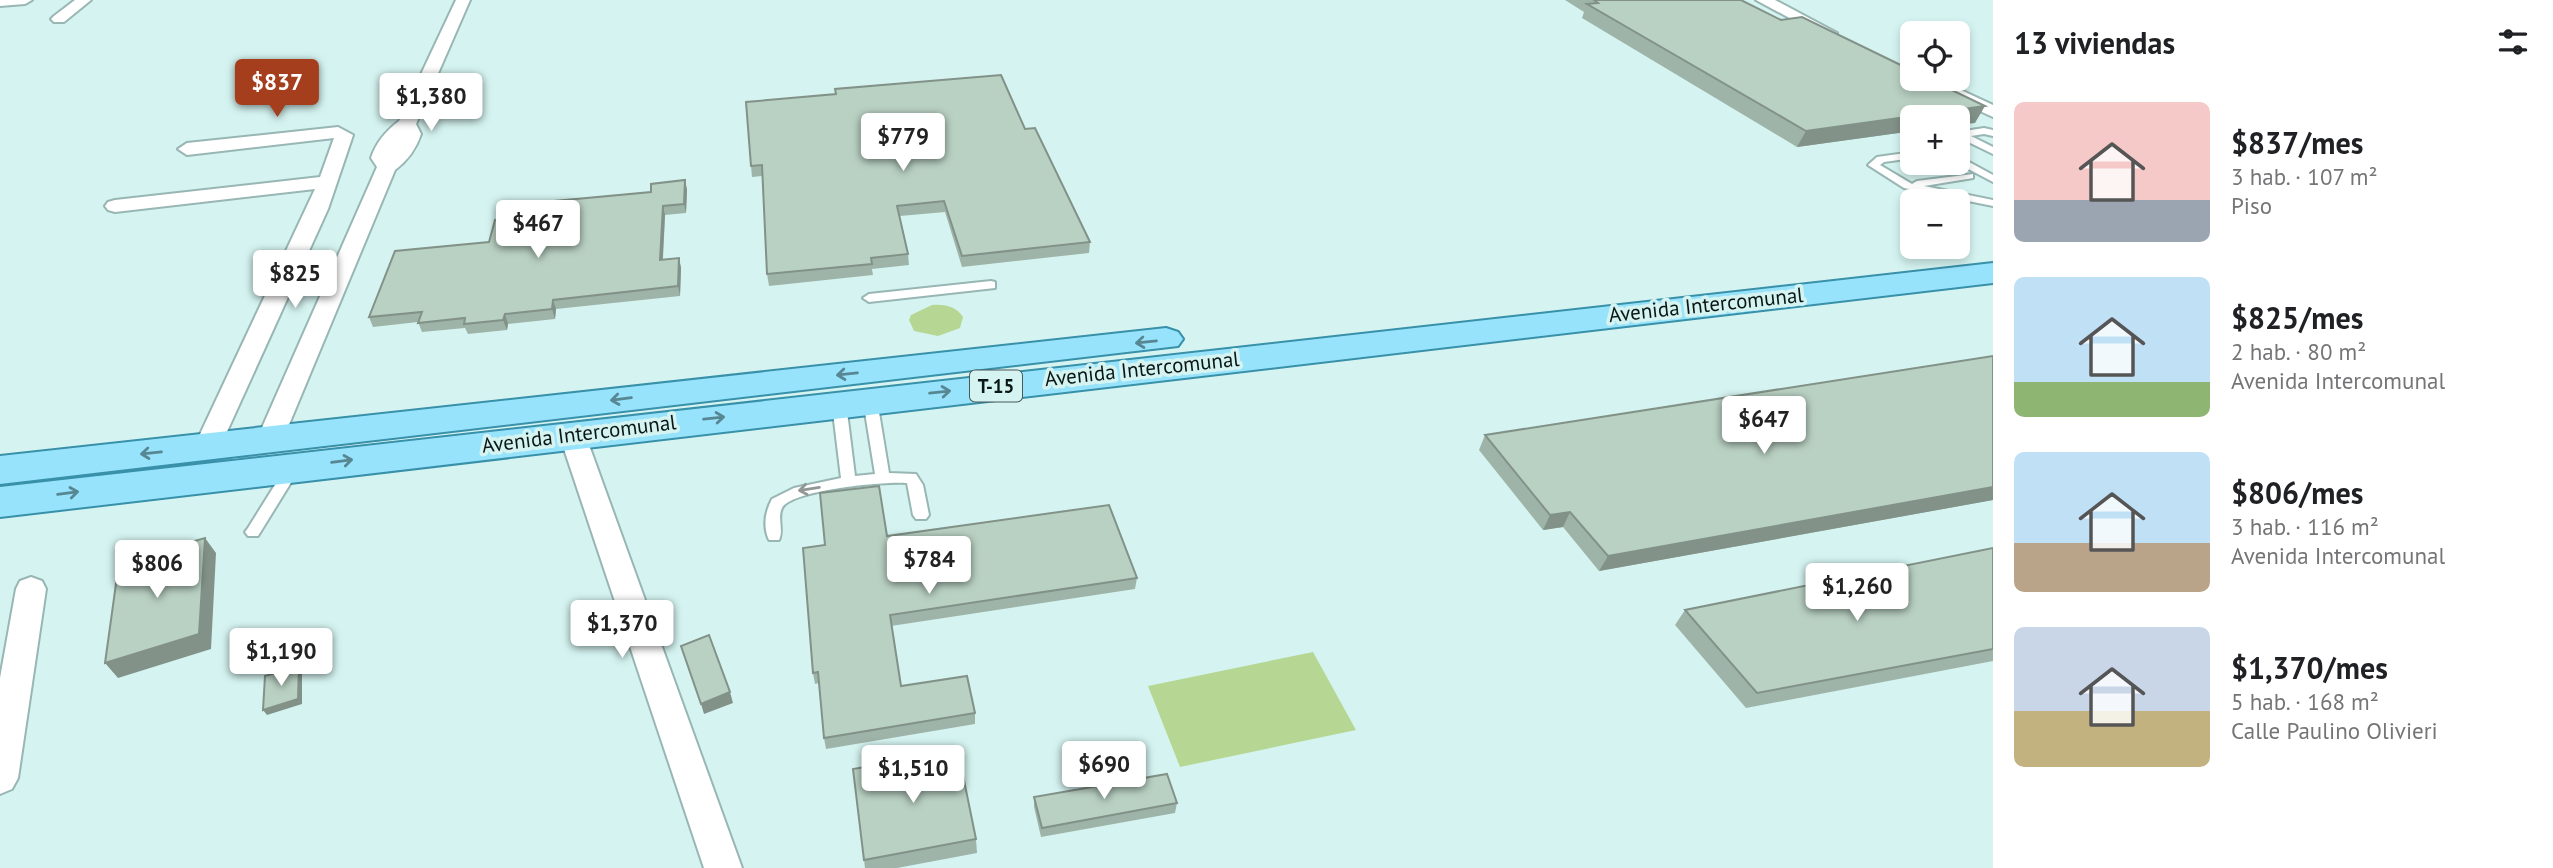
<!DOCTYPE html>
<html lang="es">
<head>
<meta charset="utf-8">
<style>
  body { margin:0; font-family:"PT Sans",sans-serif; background:#f2f2f2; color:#202124; height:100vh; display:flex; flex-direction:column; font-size:26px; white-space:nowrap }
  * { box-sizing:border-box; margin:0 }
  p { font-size:23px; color:#757577 }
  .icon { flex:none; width:38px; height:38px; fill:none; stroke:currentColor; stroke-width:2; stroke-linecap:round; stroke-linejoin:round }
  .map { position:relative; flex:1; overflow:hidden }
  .drawer { display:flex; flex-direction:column; background:#fff; width:560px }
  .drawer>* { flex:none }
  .tools { position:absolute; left:1900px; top:21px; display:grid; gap:14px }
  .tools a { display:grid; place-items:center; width:70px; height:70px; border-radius:10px; background:#fff; box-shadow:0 4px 10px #0003; font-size:35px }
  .price { position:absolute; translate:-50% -60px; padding:0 16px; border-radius:7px; background:#fff; color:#222; font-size:23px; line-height:46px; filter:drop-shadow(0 2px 4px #0008) }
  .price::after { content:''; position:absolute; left:50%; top:42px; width:21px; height:16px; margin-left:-10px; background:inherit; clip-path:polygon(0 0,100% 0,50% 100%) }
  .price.on { background:#a53e1d; color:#fff }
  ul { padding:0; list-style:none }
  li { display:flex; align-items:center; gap:21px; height:175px; padding:0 21px }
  li span { display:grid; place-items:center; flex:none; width:196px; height:140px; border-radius:10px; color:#555 }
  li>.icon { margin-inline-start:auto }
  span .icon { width:84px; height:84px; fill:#fffc; stroke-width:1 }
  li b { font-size:30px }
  h2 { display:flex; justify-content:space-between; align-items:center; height:84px; padding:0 21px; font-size:30px }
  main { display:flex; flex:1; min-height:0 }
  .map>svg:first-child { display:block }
  .green { fill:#b6d793 }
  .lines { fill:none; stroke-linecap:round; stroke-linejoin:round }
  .lane-casing { stroke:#98b6b3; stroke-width:4 }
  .street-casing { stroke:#98b6b3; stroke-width:4 }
  .primary-casing { stroke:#3890a9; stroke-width:4 }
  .lane { fill:#fff; fill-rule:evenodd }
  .street { fill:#fff; fill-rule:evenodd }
  .primary { fill:#97e3fb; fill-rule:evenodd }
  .wall { fill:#9fb4a8 }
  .shaded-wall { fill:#829288 }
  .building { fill:#b9d1c3; stroke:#829288; stroke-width:2 }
  .oneway { stroke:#588794 }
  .oneway2 { stroke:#919796 }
  .labels { text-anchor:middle; stroke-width:7; stroke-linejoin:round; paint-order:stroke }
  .shield { fill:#d5f4f1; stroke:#485958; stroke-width:2 }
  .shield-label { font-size:19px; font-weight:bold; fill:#0b1716 }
  .street-label { font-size:21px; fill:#0b1716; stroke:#d5f4f1 }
</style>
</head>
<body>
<main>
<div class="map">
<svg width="1993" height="868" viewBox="0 0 1993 868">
  <rect width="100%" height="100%" fill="#d5f4f1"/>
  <path class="green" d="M932,305C944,304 956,306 963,317L960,328L938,336L914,331L909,320L911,315Z
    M1313,652L1356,730L1180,767L1148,686Z"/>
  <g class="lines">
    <defs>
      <path id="lane" d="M1984,128L1993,130V136L1984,134L1971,136L1993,147V154L1958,137V132Z
        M1913,152V158L1884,162L1880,165L1912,184L1917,181L1973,174V178L1924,186L1993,200V206L1904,188L1868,165L1877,157Z
        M1958,156L1993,175V182L1957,163Z
        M991,281L995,282V288L869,302L863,298L869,294Z
        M870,396L877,400L889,473L916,474L923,485L929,515L926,519H916L913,515L907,483C886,481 791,490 782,508C777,518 784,530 779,540H769C763,527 765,512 772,499L794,488L841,478L832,404L834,401H844L846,404L855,476L875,474L863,400Z
        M293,463L300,468L258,536H248L245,532L248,528L288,464Z"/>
      <path id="street" d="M0,0H32L25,4L0,6Z
        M75,0H91L64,22H54L51,19L54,16Z
        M456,0H470L416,124L421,134C416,149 408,160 395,170L283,439L279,445L270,448L261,445L257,439L377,167L371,158C376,142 386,131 399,121Z
        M1756,0H1775L1837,33L1829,38L1823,36Z
        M1916,79H1937L1993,105V117L1918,83Z
        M338,127L353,135L328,209L220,447L216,453L207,456L198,453L194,447L315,189L115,212L108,210L105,206L108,202L115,200L320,177L334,138L187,155L178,149L187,143Z
        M572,425L581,428L585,434L742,868H704L559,434L563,428Z
        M31,577L42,581L46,589L18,778L12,789L0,794V678L16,589L20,581Z"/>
      <path id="primary" d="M1993,263V283L0,517V487Z
        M1166,328L1178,332L1183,339L1178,346L0,484V456Z"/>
    </defs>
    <use href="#lane" class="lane-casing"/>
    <use href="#street" class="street-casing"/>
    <use href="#primary" class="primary-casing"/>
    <use href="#lane" class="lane"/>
    <use href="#street" class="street"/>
    <use href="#primary" class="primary"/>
  </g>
  <path class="wall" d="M1565,0H1741L1975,123L1913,117V131L1797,147L1582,18L1584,12Z
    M1025,129L1090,242L1089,253L962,267L945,212L900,216L908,254L909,265L872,269L873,275L769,286L767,274L762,176L752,177L751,166Z
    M685,180L687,190L686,213L665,215L663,260L679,258L681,268L680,296L556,309L555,319L508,324L507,330L468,334L465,328L422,332L418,322L373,327L369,317L530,216L651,192Z
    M1993,356V500L1599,571L1563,527L1543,530L1479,450L1485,435Z
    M887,536L1137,578L1135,589L891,626L901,686L975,713V724L826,749L824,738L819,683L815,684L813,673Z
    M1993,548V661L1746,708L1675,625L1685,610Z
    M853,769L976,839L977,853L897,868H865Z
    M1034,797L1177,803L1175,813L1041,837L1034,807Z"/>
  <path class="shaded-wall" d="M1985,106L1975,123L1958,125V117H1913V131L1797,147L1806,131Z
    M685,180L687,190L686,213L684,204Z
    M663,206L665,215L662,270L660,260Z
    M679,258L681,268L680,296L678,286Z
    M553,300L556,309L555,319L552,309Z
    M505,314L508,324L507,330L503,320Z
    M1993,487V500L1599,571L1608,556Z
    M1570,512L1563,527L1543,530L1550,515Z
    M205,538L216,553L211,649L118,678L105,663Z
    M299,666L302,671V704L267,715L263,710Z
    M730,692L733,703L704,714L701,704Z"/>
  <path class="building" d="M1594,0H1741L1781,20L1802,17L1913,71V79H1929L1985,106L1806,131L1587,4L1598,3Z
    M1001,75L1025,129L1035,128L1090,242L962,256L944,201L897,206L908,254L871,258L872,264L767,274L762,165L751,166L746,102L836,94L835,89Z
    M685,180L684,204L663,206L660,260L679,258L678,286L553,300L552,309L505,314L503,320L464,324L465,318L418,323L422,312L369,317L395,251L489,242L495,220L530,216L533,203L651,192V184Z
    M1993,356V487L1608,556L1570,512L1550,515L1485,435Z
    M879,486L887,536L1109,505L1137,578L890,615L901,686L967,676L975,713L824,738L818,672L813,673L803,548L825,545L820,493Z
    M205,538L199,634L105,663L119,562Z
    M1993,548V649L1757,693L1685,610Z
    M709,635L730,692L701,704L681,646Z
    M299,666L298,699L263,710L265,676Z
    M958,751L976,839L864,860L853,769Z
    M1167,774L1177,803L1042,828L1034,797Z"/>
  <defs><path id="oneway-shaft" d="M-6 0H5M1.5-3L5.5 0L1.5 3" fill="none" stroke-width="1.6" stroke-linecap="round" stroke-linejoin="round" transform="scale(1.75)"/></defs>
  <g class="oneway">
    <use href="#oneway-shaft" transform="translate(1146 342) rotate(174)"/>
    <use href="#oneway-shaft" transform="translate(847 374) rotate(174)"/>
    <use href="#oneway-shaft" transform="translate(940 392) rotate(-6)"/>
    <use href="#oneway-shaft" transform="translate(621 399) rotate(173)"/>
    <use href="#oneway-shaft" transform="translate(714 418) rotate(-6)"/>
    <use href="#oneway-shaft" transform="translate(151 453) rotate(174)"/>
    <use href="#oneway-shaft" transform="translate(342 461) rotate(-7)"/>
    <use href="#oneway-shaft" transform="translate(68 493) rotate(-7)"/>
  </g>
  <use class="oneway2" href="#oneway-shaft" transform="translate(809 489) rotate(171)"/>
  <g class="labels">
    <rect class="shield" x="970" y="370.5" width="52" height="31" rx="5"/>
    <g class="shield-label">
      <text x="996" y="393">T-15</text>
    </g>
    <g class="street-label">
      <text transform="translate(1706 305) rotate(-6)" y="7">Avenida Intercomunal</text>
      <text transform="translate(1142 369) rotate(-6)" y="7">Avenida Intercomunal</text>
      <text transform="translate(579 434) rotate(-7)" y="7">Avenida Intercomunal</text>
    </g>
  </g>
</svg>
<div class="tools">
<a><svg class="icon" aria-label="locate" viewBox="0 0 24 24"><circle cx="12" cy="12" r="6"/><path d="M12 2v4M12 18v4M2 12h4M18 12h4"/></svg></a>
<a>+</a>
<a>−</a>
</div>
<b class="price on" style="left:277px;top:119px">$837</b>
<b class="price" style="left:431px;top:133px">$1,380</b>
<b class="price" style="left:903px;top:173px">$779</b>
<b class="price" style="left:538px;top:260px">$467</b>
<b class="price" style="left:295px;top:310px">$825</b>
<b class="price" style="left:1764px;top:456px">$647</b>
<b class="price" style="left:929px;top:596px">$784</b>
<b class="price" style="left:157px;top:600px">$806</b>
<b class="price" style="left:1857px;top:623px">$1,260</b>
<b class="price" style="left:622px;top:660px">$1,370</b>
<b class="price" style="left:281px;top:688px">$1,190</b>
<b class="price" style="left:1104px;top:801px">$690</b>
<b class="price" style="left:913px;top:805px">$1,510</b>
</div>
<section class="drawer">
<h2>13 viviendas<svg class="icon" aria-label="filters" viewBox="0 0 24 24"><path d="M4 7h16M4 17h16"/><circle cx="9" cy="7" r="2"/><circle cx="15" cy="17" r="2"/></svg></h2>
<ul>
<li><span style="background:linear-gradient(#f6c9c9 70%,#9aa5b1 0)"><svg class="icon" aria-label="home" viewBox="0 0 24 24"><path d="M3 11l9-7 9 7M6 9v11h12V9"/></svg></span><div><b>$837/mes</b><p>3 hab. · 107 m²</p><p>Piso</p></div></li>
<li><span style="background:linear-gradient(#bfe0f5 75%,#8fb573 0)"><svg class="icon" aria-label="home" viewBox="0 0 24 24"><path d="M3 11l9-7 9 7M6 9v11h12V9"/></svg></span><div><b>$825/mes</b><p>2 hab. · 80 m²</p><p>Avenida Intercomunal</p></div></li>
<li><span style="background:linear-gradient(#bfe0f5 65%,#b9a48a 0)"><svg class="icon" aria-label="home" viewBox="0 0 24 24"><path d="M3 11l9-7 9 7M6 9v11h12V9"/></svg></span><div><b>$806/mes</b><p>3 hab. · 116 m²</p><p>Avenida Intercomunal</p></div></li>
<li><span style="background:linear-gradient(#c9d6e8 60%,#c2b280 0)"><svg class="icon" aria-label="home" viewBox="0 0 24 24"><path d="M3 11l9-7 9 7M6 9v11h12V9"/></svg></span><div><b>$1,370/mes</b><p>5 hab. · 168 m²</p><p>Calle Paulino Olivieri</p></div></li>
</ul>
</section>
</main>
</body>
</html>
